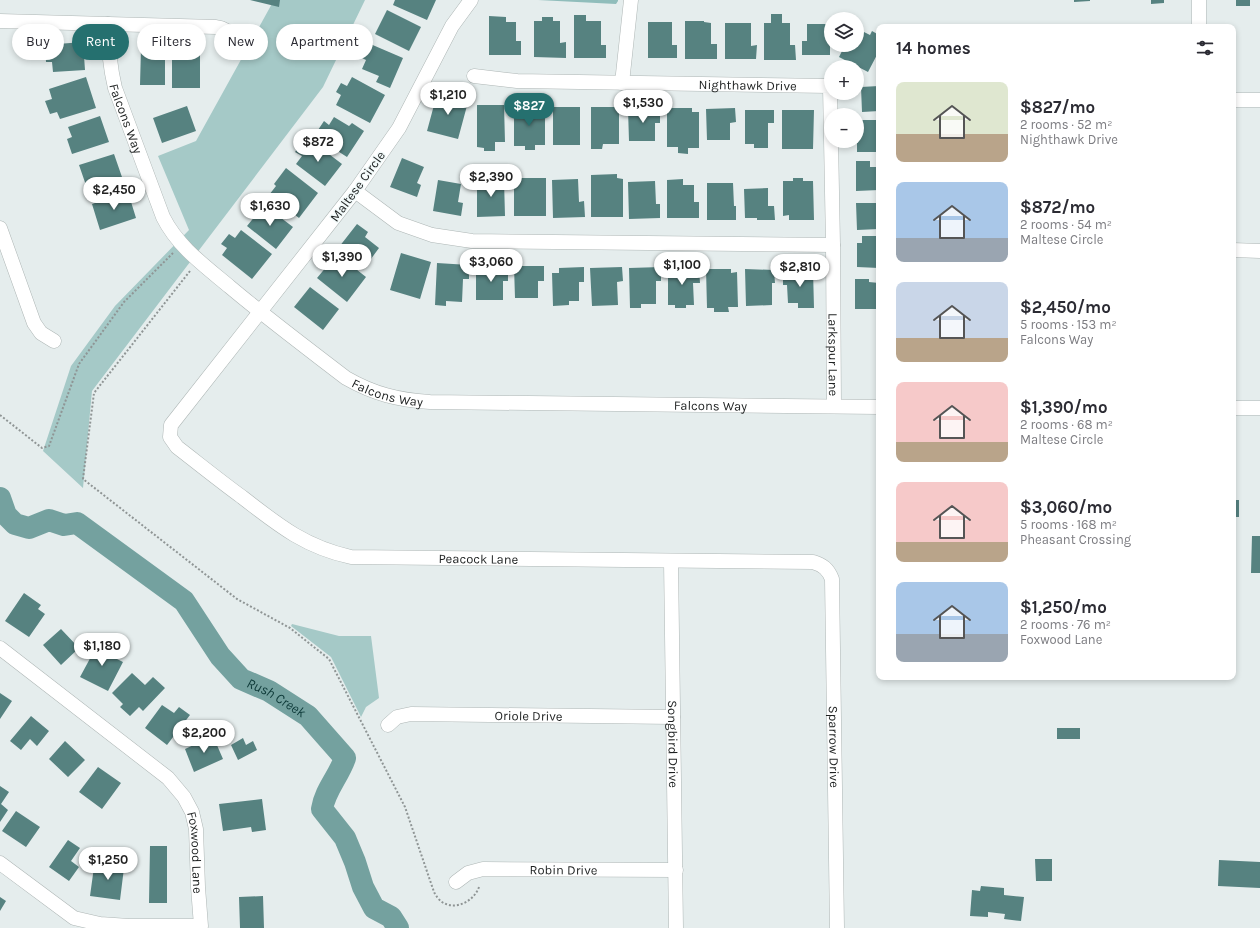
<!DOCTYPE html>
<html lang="en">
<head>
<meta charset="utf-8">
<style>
  body { margin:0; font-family:Karla,sans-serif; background:#f2f2f3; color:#2b2b33; height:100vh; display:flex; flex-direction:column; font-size:15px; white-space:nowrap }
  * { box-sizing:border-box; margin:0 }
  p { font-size:13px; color:#7c7c81 }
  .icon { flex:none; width:22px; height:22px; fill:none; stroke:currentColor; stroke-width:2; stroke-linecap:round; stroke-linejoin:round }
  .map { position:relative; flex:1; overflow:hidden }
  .panel { position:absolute; left:876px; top:24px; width:360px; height:656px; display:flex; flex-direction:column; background:#fff; border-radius:8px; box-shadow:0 2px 6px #0003 }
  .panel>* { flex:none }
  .top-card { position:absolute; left:12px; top:24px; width:380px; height:36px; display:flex; gap:8px }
  .fabs { position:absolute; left:824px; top:12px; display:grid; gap:8px }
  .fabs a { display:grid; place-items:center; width:40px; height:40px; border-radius:50%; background:#fff; box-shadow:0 2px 6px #0003; font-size:20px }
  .price { position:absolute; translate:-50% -34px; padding:0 9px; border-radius:14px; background:#fff; color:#222; font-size:13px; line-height:26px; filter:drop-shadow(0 1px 2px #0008) }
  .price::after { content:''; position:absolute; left:50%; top:24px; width:12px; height:9px; margin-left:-6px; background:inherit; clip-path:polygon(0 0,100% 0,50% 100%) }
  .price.on { background:#25706f; color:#fff }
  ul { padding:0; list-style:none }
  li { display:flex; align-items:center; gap:12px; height:100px; padding:0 20px }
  li span { display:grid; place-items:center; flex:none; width:112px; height:80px; border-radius:8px; color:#555 }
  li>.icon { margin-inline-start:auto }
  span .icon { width:48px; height:48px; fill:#fffc; stroke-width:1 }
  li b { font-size:17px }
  h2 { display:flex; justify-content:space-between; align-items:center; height:48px; padding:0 20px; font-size:17px }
  .tag { padding:0 14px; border-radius:18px; background:#fff; box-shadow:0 2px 6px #0003; font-size:14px; line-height:36px }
  .tag.on { background:#25706f; color:#fff }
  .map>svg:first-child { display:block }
  .green { fill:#a5c9c7 }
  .forest { fill:#90bdbb }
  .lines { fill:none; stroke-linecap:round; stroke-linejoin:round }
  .river { stroke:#74a19f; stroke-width:22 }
  .building { fill:#568280 }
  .street-casing { stroke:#aeb6b5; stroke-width:15 }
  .path { stroke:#8f9595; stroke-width:2; stroke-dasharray:2 2; stroke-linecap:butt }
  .street { stroke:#fff; stroke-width:14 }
  .labels { text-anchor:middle; stroke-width:3; stroke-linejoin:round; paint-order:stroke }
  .street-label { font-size:13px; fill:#1e2121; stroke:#f2fafa }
  .water-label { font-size:14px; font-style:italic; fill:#0e3a39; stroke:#f2fafa }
</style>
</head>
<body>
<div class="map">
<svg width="1260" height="928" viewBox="0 0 1260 928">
  <rect width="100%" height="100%" fill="#e5eded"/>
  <path class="green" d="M274,0H365L323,87L92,391L83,488L43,451L71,366L115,306L189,230L158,156L196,141Z
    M292,624L339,636H371L379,698L366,707L361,717L331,657L291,626Z"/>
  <path class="forest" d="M538,0H618V1L616,4Z"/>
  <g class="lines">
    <path class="river" id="s1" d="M0,498L6,515L15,524L29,528L49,520L64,525L77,523L184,601L220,656L241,679L269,691L308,716L345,758C339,776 325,790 322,809L345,838L355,862L363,887L374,908L391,917L398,928"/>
  </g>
  <path class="building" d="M250,0H280L279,7Z
    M395,0H436L427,20L393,5Z
    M1074,0H1090V1L1074,2Z
    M1151,0H1164V3L1151,4Z
    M1236,0H1250V6H1236Z
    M387,10L421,27L409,51L375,34Z
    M771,14H782V23H790V45H795L796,60H764V23H771Z
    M574,15H586V21H601V45H606V58H574Z
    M489,16L506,17V22H516V41H521V55H489Z
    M542,17H553V21H560V43L566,42V58L534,57V21H542Z
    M685,21H704V22L711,23V44H717V59H685Z
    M648,22H672V45H677V58H648Z
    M725,23H751V46L757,45L756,59H725Z
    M807,24H830V55H802V41H807Z
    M860,30L870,35L872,31L879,35V51L868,72L839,57L845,45H857V36Z
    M83,42L85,70L53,72L52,62H46L45,45Z
    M368,43L403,58L390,88L376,82L379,76L362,69L366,60L362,58Z
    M141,48L165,49V85H140Z
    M172,50H200V88H172Z
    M86,77L96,108L60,119L57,112L50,114L45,101L52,99L49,89Z
    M352,77L385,95L370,123L336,105L341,95L336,92L341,83L347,86Z
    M879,86V111L862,112L861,87Z
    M437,94L468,102L458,139L427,131Z
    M477,105H504L505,142H495V151H484V148L477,147Z
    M187,106L196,131L162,143L153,118Z
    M514,106H539V111H545V145H535V150H525V146H514Z
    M553,107H580V145H553Z
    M591,107H619V144H603L602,149H591Z
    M660,108V123H655V141H629L628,109Z
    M667,108H692V112H699V148H688V154L678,153V147H667Z
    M735,108L736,122L730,123V140H707L706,109Z
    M745,110H774V123H768V148H754V144H745Z
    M782,110H814L813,149H782Z
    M100,116L109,142L72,154L67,139L72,137L68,127Z
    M334,117L349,126L352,123L364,131L347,157L314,136L324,121L329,125Z
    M857,120H879V152H857Z
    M313,142L342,164L325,186L296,164L302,156L295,152L302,143L309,147Z
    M114,154L123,180L88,191L79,165Z
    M402,158L424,167L417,183L421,185L417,197L390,187Z
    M856,161H870V167H879V190L856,191Z
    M286,168L318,193L299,218L269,195L276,186L274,184Z
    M617,174V178L623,179V217H591V175Z
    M514,178H546V216H514Z
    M793,178H803V181H813L814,220H789V215L783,216V181H793Z
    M578,179L579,202L584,201L585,217L553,218L552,180Z
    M683,179V185H694V202H699V218H667V180Z
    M438,180L461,184L458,202L463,203L461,216L433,211Z
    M477,180H504L505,216L477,217Z
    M655,181L656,204H660V218L629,219L628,182Z
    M707,183H733L734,206H736V220H707Z
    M768,188V206H774L775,220H757V218H745L744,189Z
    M128,192L136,218L100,230L92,204Z
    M856,203H879V229L857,230Z
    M264,205L293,227L276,249L247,226Z
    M357,224L368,232L365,237L379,248L365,267L339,247Z
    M241,230L272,254L252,279L222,255L227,248L221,244L229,234L235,238Z
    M862,236H879V268L857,267V243H862Z
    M401,253L431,262L420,299L390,290Z
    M337,254L366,277L347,302L317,278Z
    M437,263L469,265V279H463L462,302L446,301V306L435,305Z
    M476,266L508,267V281H503V300H476Z
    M514,266H544V281H538V298H515Z
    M584,267V282H579V301H569V305L553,306L552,273H559V268Z
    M622,267L623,281L617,282L618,305L592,306L590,268Z
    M661,267V281H656V304H641V308H630L629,268Z
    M670,268H699L700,283H693L694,305H686V308H675V305H668V270H670Z
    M706,269H731V273L737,272L738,307H728L729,312H714V308H707Z
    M745,269L774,270L775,283H772V305L746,306Z
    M788,270H813L814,308H798V303H788L787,285H783V272H788Z
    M855,279H869V282L879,283V309H855Z
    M310,287L339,309L323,330L294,307Z
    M1233,500H1239V517H1233Z
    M1252,536H1260V573H1251Z
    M24,593L41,605L38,609L45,614L29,637L5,621Z
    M61,629L79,648L61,665L43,645Z
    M100,640L115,648L111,656L123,662L108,691L80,677Z
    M132,673L145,685L153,677L165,688L143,711L139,707L130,716L120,707L123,704L112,693Z
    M0,693L12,701L0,719Z
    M162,705L174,713L179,707L190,715L167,745L145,728Z
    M31,716L49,731L37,746L30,739L21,750L10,741Z
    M1057,728H1080V739H1057Z
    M213,736L223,759L194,772L185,749Z
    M243,738L246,745L253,741L257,750L238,760L231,745Z
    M65,741L85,760L68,777L49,759Z
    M98,767L121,783L102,809L79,792Z
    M0,786L9,792L1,804L8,810L0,822Z
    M262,799L266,830L252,832L251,827L223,831L219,804Z
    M16,811L40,827L26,847L2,831Z
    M68,840L80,848L71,861L79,867L69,881L49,867Z
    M150,846H167V903H149Z
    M111,858L125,860L120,900L90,896L94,867L109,869Z
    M1035,859H1052V881H1036Z
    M1219,860L1260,862V888L1218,886Z
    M981,886L1004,888V895L1024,897L1021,921L1004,919L1005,914L988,912V917L970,916L972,890L980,891Z
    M263,896L264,928H240L239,897Z
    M0,897L6,901L0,911Z"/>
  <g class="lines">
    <defs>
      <g id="street">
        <path id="s2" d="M471,0L452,26L399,128L355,191L171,425L170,437L177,447C199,464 220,481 242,497C278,525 305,547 351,557L813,562C823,565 828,569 832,579L837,928"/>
        <path d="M0,21L216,27L221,28L235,35"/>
        <path id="s3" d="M108,24C108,47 110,67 115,88L163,217C178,247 205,266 230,287C268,319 307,348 346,378C374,394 398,400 430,402L879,407"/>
        <path d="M1199,27V0"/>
        <path id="s4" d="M474,76L517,81L830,86L833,245L834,406"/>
        <path d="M622,83L631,0"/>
        <path d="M1233,100H1260"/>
        <path d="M355,191L398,223L432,235L472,241L833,245"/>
        <path d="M0,228L34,323L41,333L54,341"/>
        <path d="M1233,250L1260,251"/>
        <path d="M1233,408H1260"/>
        <path id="s5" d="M671,561L676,928"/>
        <path id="s6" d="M0,648L168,778L184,797L192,812L196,829L198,887L201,926H129L100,924L74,918L0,863"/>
        <path id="s7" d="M388,725L397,717L411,714L673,717"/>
        <path id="s8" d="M456,882L468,873L483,869L676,870"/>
      </g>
    </defs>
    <use href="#street" class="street-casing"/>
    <path class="path" d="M190,271L94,393L83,479L237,599L290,628L329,659L405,807L434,892C436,896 439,900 442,902C456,911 474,901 479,887
      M0,415L42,448L49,446L79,364L124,302L173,253"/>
    <use href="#street" class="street"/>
  </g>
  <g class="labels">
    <g class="street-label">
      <text dy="5" stroke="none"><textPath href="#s4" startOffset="274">Nighthawk Drive</textPath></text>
      <text dy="5" stroke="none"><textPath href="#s3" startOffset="97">Falcons Way</textPath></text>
      <text transform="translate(357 186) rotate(-54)" y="5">Maltese Circle</text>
      <text dy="5" stroke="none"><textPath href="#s4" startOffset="625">Larkspur Lane</textPath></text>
      <text dy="5" stroke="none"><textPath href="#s3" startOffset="492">Falcons Way</textPath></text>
      <text dy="5" stroke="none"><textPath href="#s3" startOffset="816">Falcons Way</textPath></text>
      <text dy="5" stroke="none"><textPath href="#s2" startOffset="881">Peacock Lane</textPath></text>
      <text dy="5" stroke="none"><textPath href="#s7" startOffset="144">Oriole Drive</textPath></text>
      <text dy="5" stroke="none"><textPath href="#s5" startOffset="183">Songbird Drive</textPath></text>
      <text dy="5" stroke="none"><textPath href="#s2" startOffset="1410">Sparrow Drive</textPath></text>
      <text dy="5" stroke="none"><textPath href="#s6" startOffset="295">Foxwood Lane</textPath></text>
      <text dy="5" stroke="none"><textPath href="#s8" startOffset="111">Robin Drive</textPath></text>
    </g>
    <g class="water-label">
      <text dy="5" stroke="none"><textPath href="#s1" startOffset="365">Rush Creek</textPath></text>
    </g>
  </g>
</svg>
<div class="fabs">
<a><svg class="icon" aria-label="layers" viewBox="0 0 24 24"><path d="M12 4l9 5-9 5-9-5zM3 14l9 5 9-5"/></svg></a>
<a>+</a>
<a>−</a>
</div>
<b class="price" style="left:448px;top:116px">$1,210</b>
<b class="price" style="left:643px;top:124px">$1,530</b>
<b class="price on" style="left:529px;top:127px">$827</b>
<b class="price" style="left:318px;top:163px">$872</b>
<b class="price" style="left:491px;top:198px">$2,390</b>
<b class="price" style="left:114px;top:211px">$2,450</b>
<b class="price" style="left:270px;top:227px">$1,630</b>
<b class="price" style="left:342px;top:278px">$1,390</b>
<b class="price" style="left:491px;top:283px">$3,060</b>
<b class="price" style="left:682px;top:286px">$1,100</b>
<b class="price" style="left:800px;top:288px">$2,810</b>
<b class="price" style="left:102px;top:667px">$1,180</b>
<b class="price" style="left:204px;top:754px">$2,200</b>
<b class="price" style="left:108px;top:881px">$1,250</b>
<div class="top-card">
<a class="tag">Buy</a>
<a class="tag on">Rent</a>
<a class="tag">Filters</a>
<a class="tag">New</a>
<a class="tag">Apartment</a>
</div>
<section class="panel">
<h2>14 homes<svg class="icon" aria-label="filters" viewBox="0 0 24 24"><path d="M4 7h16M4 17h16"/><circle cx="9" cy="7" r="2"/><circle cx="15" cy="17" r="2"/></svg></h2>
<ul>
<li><span style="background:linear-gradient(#dfe7d0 65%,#b9a48a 0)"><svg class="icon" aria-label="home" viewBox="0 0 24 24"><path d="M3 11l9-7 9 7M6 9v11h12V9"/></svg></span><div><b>$827/mo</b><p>2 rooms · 52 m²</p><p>Nighthawk Drive</p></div></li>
<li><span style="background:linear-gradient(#a9c7e8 70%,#9aa5b1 0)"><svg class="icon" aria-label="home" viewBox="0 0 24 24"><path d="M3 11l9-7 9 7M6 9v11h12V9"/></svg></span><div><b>$872/mo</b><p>2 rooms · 54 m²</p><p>Maltese Circle</p></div></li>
<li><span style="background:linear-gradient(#c9d6e8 70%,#b9a48a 0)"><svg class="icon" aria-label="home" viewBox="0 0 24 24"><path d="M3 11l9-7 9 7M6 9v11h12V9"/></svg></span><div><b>$2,450/mo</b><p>5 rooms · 153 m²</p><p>Falcons Way</p></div></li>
<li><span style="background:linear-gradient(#f6c9c9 75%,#b9a48a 0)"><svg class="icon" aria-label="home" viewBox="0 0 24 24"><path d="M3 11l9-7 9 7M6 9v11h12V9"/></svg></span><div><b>$1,390/mo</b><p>2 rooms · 68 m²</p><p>Maltese Circle</p></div></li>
<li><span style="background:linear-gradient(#f6c9c9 75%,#b9a48a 0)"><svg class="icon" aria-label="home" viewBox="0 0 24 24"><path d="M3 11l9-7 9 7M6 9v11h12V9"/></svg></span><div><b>$3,060/mo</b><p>5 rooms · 168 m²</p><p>Pheasant Crossing</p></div></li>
<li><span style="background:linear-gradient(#a9c7e8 65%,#9aa5b1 0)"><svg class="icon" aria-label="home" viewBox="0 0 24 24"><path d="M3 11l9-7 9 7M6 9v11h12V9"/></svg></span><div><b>$1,250/mo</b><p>2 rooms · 76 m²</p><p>Foxwood Lane</p></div></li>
</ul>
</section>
</div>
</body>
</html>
